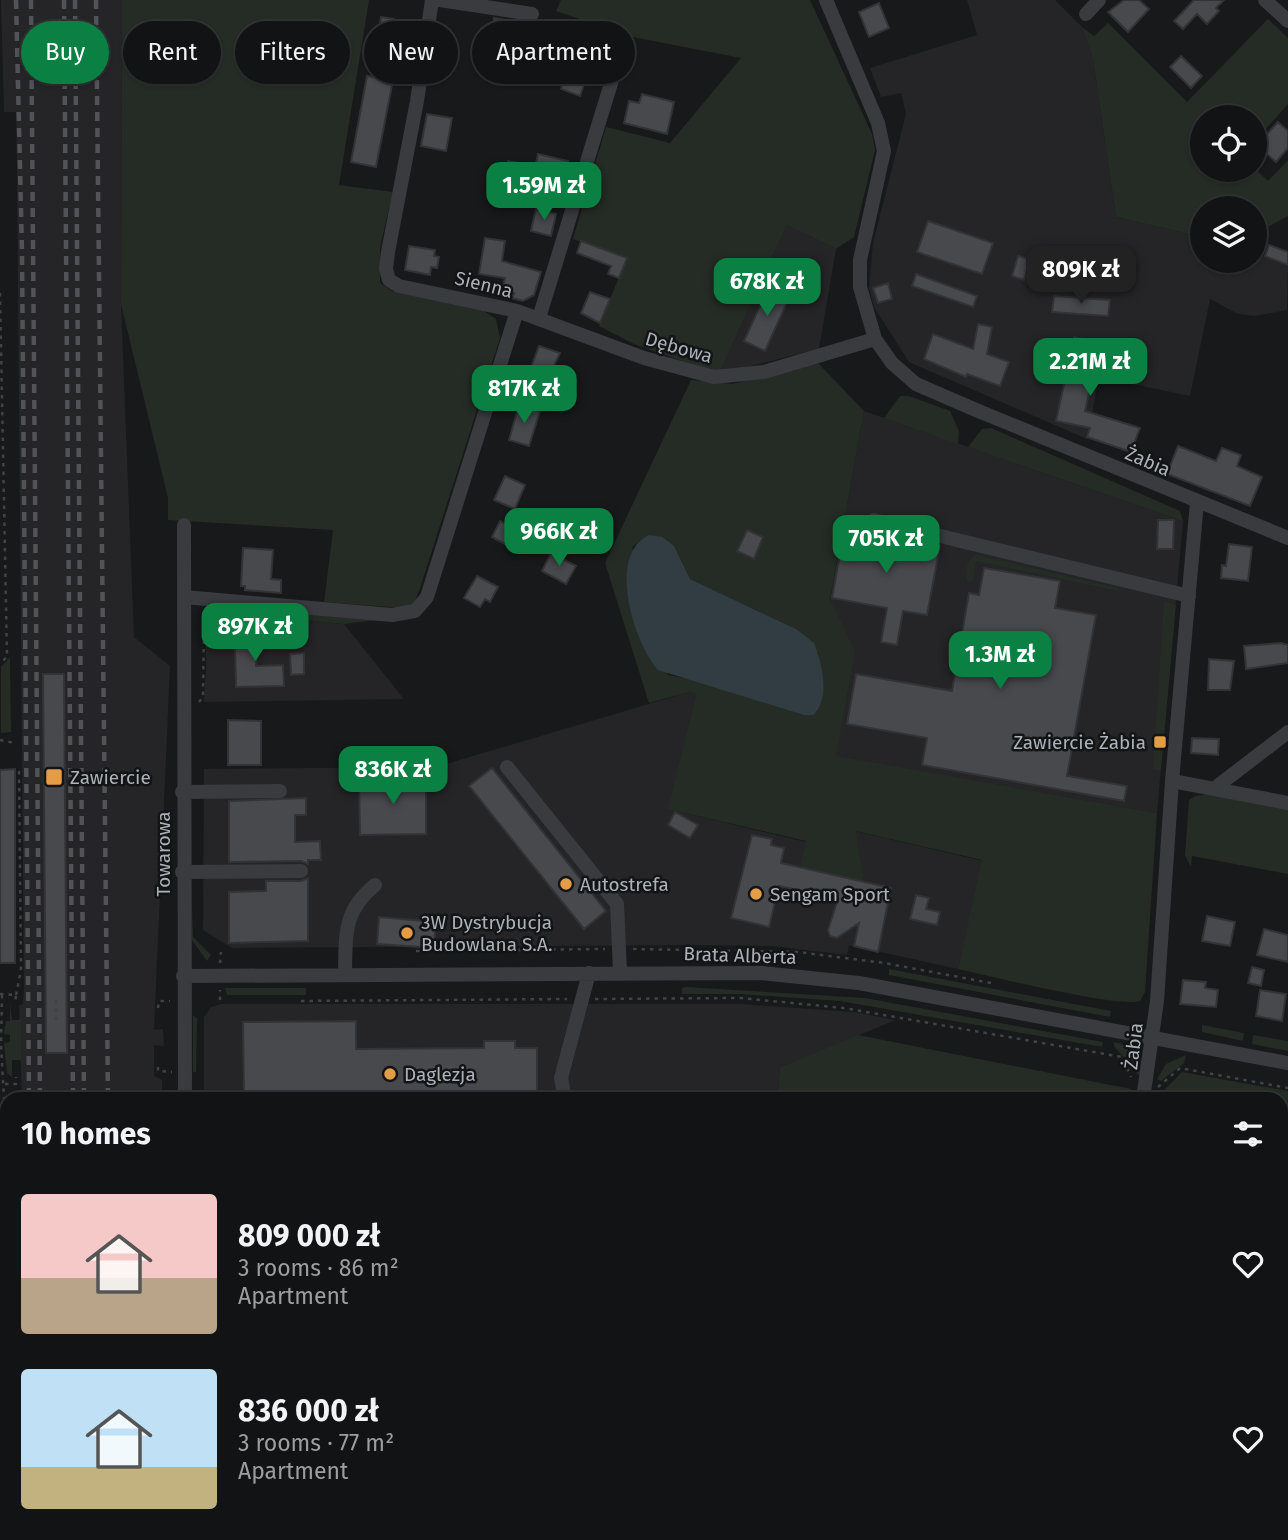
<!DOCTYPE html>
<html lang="en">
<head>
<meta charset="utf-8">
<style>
  body { margin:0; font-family:"Fira Sans",sans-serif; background:#1b1c1d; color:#f1f3f6; height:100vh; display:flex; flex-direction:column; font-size:26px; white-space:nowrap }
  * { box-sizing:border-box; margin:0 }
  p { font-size:23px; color:#9c9ea0 }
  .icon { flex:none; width:38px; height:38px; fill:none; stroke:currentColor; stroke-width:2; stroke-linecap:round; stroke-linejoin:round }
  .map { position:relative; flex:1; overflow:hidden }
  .drawer { position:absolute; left:0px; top:1092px; width:1288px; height:448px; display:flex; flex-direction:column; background:#121314; border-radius:21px 21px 0 0; box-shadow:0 2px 5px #0004,0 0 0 2px #313234 }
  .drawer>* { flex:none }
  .top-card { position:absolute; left:21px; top:21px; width:700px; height:63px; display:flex; gap:14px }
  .tools { position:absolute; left:1190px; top:105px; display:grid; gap:14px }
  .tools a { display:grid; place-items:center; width:77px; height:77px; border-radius:50%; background:#121314; box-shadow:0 2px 5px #0004,0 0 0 2px #313234; font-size:35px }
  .price { position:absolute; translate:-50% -60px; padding:0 16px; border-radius:14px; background:#0b8043; color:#fff; font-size:23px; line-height:46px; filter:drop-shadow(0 2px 4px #0008) }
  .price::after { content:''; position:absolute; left:50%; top:42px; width:21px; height:16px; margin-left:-10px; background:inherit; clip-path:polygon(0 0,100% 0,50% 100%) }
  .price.current { background:#222; color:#fff }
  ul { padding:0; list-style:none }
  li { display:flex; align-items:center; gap:21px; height:175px; padding:0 21px }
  li span { display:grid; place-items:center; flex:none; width:196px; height:140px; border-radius:7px; color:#555 }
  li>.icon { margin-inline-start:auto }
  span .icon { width:84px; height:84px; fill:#fffc; stroke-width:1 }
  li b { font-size:30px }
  h2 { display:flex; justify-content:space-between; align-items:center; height:84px; padding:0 21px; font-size:30px }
  .tag { padding:0 24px; border-radius:32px; background:#121314; box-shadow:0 2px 5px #0004,0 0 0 2px #313234; font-size:24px; line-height:63px }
  .tag.current { background:#0b8043; color:#fff }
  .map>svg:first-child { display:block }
  .built { fill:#252527 }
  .green { fill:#252c25; fill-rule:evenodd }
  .water { fill:#323d43 }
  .building { fill:#48494d; stroke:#333336; stroke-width:2 }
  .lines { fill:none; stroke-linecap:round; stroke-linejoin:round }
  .path { stroke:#404246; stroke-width:2.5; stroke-dasharray:3.5 5; stroke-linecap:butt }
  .minor { stroke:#3a3b3f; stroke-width:14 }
  .rail { stroke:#515358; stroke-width:4.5; stroke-dasharray:9 7; stroke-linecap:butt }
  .poi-dot { fill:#e49d46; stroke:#131415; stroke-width:2.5 }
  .labels { text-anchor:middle; stroke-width:5; stroke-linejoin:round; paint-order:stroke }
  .street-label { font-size:19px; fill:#acb1b9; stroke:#131415 }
  .poi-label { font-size:19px; fill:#acb1b9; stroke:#131415; text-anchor:start }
</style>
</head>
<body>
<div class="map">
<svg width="1288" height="1540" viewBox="0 0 1288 1540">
  <rect width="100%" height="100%" fill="#18191a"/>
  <path class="built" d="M1,0H122L121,304L134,637L170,666L154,1030L163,1029L164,1046L154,1045V1076L162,1080V1099H22L19,1005L23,1004L24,988L17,167L16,112H4Z
    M967,0H1055L1082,27L1093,59L1116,217L1202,237V261H1255V252L1288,266L1287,310L1255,316L1238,314L1210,299L1190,396L1099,377L1087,439L909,362L874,307L869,288L873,243L906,114L901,93L881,97L870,68L977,35Z
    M787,225L836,249L819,349L719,374Z
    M864,411L1183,521L1157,813L836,757L830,599Z
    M212,612L344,624L404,699L204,702L209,617Z
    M689,692L696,694L669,809L806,842L864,881L855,831L983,861L958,969L849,945L847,955L772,946L697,945L232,948L203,930L204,769L436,767Z
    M221,1004H740L854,1012L896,1020L780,1067L777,1099H204V1017L211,1007Z
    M1288,1105V1506L1281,1517V1121Z
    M22,1533H168V1540H22Z
    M208,1533H892L891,1540H208Z
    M1022,1533H1271L1267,1540H1019Z"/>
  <path class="green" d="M122,0H369L339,185L393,192L380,247V283L392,291L484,311L496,319L500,338L419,591L414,603L404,608L324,602L333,530L168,520V498L121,304Z
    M561,0H810L872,134L875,150L854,237L836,249L787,225L719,374L634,344L599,326L627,258L573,239L606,127L670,143L741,58L633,37L556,11Z
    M1268,19L1288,38V104L1255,141V117H1202V170L1255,169L1268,181L1288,160V216L1255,234V208H1202V237L1116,217L1093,59L1082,27L1094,36L1108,23L1187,102Z
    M818,363L864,411L830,599L855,651L836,756L1157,813L1145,992L1140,1001C1117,1008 990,976 958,969L982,860L856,831L864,882L800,868L806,841L668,809L696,694L689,692L649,703L605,563L691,380L732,384ZM649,535L674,546L690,579L796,629L818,653L823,693L699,681L668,675L632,547Z
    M900,396H909L950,411L959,431L958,444L884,418Z
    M991,428L1180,511L1183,521L968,447L982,429Z
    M976,555L1118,588L1119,591L976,561L973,581L968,582C963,575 967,559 976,555Z
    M1164,601L1176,605L1161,770H1153Z
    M217,606L377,620L344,624L212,612L209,617L206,669L205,614Z
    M10,657L11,732L1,733V667Z
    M1209,794L1288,808V874L1192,856L1191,867L1185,855L1189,800L1195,796Z
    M191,878L193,937L211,955L207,961L192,940Z
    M889,969L1111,1011L1110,1017L889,975Z
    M686,987L865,998L1103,1042L1102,1047L840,1001L740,994H682V988Z
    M225,988H306V995H227Z
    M10,1003L12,1020H19L21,1016V1060H12V1077L7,1073L4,1043L10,1042V1035L4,1034L6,1021H10Z
    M193,1015L197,1019L196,1072H193Z
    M1202,1025L1244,1033L1243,1041L1202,1032Z
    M858,1035L1131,1089V1098L777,1099L780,1067Z
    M1253,1035L1288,1041V1051L1252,1044Z
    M1114,1042L1127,1045L1141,1056L1142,1079L1114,1046Z
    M1186,1055L1184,1063L1161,1081L1157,1079L1166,1064Z
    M1182,1072L1288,1091V1105L1282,1121L1281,1099H1177L1159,1095Z
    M0,1242L4,1349L0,1350Z
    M0,1352H4L8,1540H2Z"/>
  <path class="water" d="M649,535L662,537L674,546L690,579L796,629L814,643C822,663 831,699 813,715H804L658,670C634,643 606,555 649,535Z"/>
  <path class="building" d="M1124,0H1139L1149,9L1128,32L1108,12Z
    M1194,0H1224L1216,8L1219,11L1207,24L1197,14L1183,29L1174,21Z
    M879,3L889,28L869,37L859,12Z
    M381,17L394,19L389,55L377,54Z
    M494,18L524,23L522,39H518L517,44L491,41Z
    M483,45L495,47L492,68L480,66Z
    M1181,56L1202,76L1191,88L1170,67Z
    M568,66L588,73L580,96L561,89Z
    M367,76L393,80L376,167L351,162Z
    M642,94L674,102L667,134L624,123L629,101L639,103Z
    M427,114L452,118L446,151L421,146Z
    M1278,122L1288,131V148L1276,162L1257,145Z
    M538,154L568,161L563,182L533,176Z
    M508,161L523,164L519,180L505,177Z
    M536,209L556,214L551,236L531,231Z
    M928,221L993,243L982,274L917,252Z
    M485,238L505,241L502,261L541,272L534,295L523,301L512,298L514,293L502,289L505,278L479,274Z
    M581,241L627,258L619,278L608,274L611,266L577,253Z
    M1269,245L1288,252V265L1265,256Z
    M409,246L435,250L434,256L439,257L437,268L431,267L430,275L405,270Z
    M1018,256L1030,259L1024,280L1012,276Z
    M916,274L977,296L973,307L912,286Z
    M888,283L892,299L878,303L873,288Z
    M769,286L790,296L765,351L744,341Z
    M590,292L610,299L600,323L581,313Z
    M1054,296L1110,300L1108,316L1052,312Z
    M978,324L992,327L987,354L1009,362L1000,386L967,374L966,377L924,359L933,334L973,349Z
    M1074,337L1106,344L1101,367L1095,366L1085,411L1140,428L1131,452L1087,437L1090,428L1056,421Z
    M539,346L560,353L546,382L528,376Z
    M519,405L540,411L529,446L509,440Z
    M1178,446L1216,461L1222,448L1241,455L1237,466L1262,477L1250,506L1167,474Z
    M505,476L525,485L515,509L494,500Z
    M547,512L568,521L561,537L540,528Z
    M1158,520H1174L1173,549H1157Z
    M500,521L525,534L516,550L492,537Z
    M845,526L940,546L927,615L903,611L897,645L881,642L887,608L832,598Z
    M747,530L763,537L754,559L737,551Z
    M1229,544L1252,547L1248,581L1221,578L1222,565L1226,566Z
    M243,548L273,550L271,579L281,580V593L245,590V586H241Z
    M551,553L576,566L566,584L542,571Z
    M984,568L1060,581L1055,608L1096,615L1067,776L1127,786L1124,801L922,765L927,738L847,724L856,674L952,691L969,593L979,595Z
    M477,576L498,587L490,602L485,599L480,607L464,598Z
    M261,627V642H256V666L283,665L284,686L236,687L235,648H241L240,628Z
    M1281,643L1288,645V663L1246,669L1244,646Z
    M304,653V674L291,675L290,654Z
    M1209,659L1234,661L1230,690H1208Z
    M43,674H64L67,1053H46Z
    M228,720L261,721V765H228Z
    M1192,738L1219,739L1218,755L1191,753Z
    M492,768L606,911L584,929L469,786Z
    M15,769V963H0V770Z
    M426,778V834L360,835L359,779Z
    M306,798V815H295V842L320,841L321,860H308V864L301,861L229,862V801Z
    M675,812L698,825L690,838L668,825Z
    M752,835L772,839L771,845L784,848L781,863L891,888L878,952L854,946L859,923L837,938L830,936L828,930L838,899L779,886L769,927L731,918Z
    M308,878V941L229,943V892L266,891V881H301Z
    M916,895L929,898L926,909L940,912L937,925L910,919Z
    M1207,916L1235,922L1230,946L1202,941Z
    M379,917L436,922L434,948L377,944Z
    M1264,929L1288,935V962L1257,955Z
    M1252,967L1264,970L1261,986L1248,983Z
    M1183,980L1206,982L1205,988L1218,990L1216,1007L1180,1004Z
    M1260,990L1286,994L1282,1021L1256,1016Z
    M356,1021V1049L484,1048V1041H515V1048H537V1099H244L243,1022Z"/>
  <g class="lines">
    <path class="path" d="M0,293L7,657L0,663
      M199,702L203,697L204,617
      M0,740L15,743
      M633,949L798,952L884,963L991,983
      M416,951L605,949
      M220,963L221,952
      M0,994L16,995L15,1003
      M2,995L1,1044L5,1117
      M16,995L21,970L19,769
      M595,999L740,998L844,1008L1122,1057L1131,1077
      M56,1000V1020
      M220,1000V990
      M301,1001L567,999
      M158,1008L159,1001H170
      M158,1067V1071L172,1072
      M5,1084H16V1077
      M1158,1087L1180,1068L1288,1088
      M4,1145L7,1296
      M11,1533L12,1540"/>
    <path class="minor" d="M432,0L417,101L388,252L386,269L389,280L399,286L517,311L644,358L714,377L764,372L875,339
      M440,0L532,14
      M826,0L878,123L884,151L860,260V287L875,339L892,363L916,384L976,410L1288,538
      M1265,0L1288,21
      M1086,14L1099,0
      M539,318L624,41
      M874,520L1189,596
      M184,525L185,1099
      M184,597L392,615L415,611L427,597L517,311
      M507,767L617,904L620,972
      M1172,781L1288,803
      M1215,788L1288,732
      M182,792L280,791
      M182,872L301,871
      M345,974C346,936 342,912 375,885
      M183,976L761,973L859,983L1288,1063
      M57,1098V1099
      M565,1099L561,1078L589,973
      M1143,1099L1157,1001L1172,781L1197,502
      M0,1133L7,1129
      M187,1533V1540
      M1007,1540L1009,1533"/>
    <path class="rail" d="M16,0L22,252L29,1099
      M31,0L40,1099
      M64,0L73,1099
      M75,0L84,1099
      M96,0L108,1099
      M32,1533L33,1540
      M44,1533V1540
      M77,1533V1540
      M88,1533V1540
      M111,1533V1540"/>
  </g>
  <g class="poi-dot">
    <rect x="1153" y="735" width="14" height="14" rx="3.5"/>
    <rect x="45" y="768" width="18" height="18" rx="3.5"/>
    <circle cx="566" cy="884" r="7"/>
    <circle cx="756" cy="894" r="7"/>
    <circle cx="407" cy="933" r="7"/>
    <circle cx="390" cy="1074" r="7"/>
  </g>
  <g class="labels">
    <g class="street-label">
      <text transform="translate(484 284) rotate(14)" y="7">Sienna</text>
      <text transform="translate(679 347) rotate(16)" y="7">Dębowa</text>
      <text transform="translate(1148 461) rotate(23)" y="7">Żabia</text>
      <text transform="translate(163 854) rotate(-90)" y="7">Towarowa</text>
      <text transform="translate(740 955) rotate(2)" y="7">Brata Alberta</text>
      <text transform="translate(1133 1046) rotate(-83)" y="7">Żabia</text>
    </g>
    <g class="poi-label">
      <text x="1146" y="749" text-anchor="end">Zawiercie Żabia</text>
      <text x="70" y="784">Zawiercie</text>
      <text x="580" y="891">Autostrefa</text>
      <text x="770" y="901">Sengam Sport</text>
      <text x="421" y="929">3W Dystrybucja<tspan x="421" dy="22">Budowlana S.A.</tspan></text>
      <text x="404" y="1081">Daglezja</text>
    </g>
  </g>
</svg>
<div class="tools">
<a><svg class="icon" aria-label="locate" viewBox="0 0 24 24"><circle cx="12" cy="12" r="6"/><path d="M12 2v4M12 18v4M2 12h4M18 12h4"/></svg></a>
<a><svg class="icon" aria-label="layers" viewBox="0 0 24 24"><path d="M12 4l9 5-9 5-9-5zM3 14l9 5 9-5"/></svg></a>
</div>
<b class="price" style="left:544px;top:222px">1.59M zł</b>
<b class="price current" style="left:1081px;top:306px">809K zł</b>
<b class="price" style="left:767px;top:318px">678K zł</b>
<b class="price" style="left:1090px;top:398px">2.21M zł</b>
<b class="price" style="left:524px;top:425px">817K zł</b>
<b class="price" style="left:559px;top:568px">966K zł</b>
<b class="price" style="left:886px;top:575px">705K zł</b>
<b class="price" style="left:255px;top:663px">897K zł</b>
<b class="price" style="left:1000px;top:691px">1.3M zł</b>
<b class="price" style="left:393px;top:806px">836K zł</b>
<div class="top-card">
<a class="tag current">Buy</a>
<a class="tag">Rent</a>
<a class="tag">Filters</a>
<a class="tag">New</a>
<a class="tag">Apartment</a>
</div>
<section class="drawer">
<h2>10 homes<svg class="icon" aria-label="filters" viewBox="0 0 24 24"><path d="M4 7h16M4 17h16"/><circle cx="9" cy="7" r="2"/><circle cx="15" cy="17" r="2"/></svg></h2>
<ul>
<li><span style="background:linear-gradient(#f6c9c9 60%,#b9a48a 0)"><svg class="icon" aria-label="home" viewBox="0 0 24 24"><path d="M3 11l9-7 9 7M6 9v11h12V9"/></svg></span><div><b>809 000 zł</b><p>3 rooms · 86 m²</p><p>Apartment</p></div><svg class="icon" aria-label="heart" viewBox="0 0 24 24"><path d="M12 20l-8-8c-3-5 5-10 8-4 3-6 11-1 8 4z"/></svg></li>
<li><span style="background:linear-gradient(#bfe0f5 70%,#c2b280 0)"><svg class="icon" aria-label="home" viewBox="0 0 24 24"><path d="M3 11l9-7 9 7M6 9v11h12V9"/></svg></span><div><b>836 000 zł</b><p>3 rooms · 77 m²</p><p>Apartment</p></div><svg class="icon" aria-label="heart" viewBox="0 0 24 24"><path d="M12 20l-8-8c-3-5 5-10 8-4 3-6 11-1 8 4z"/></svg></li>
</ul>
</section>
</div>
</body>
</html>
